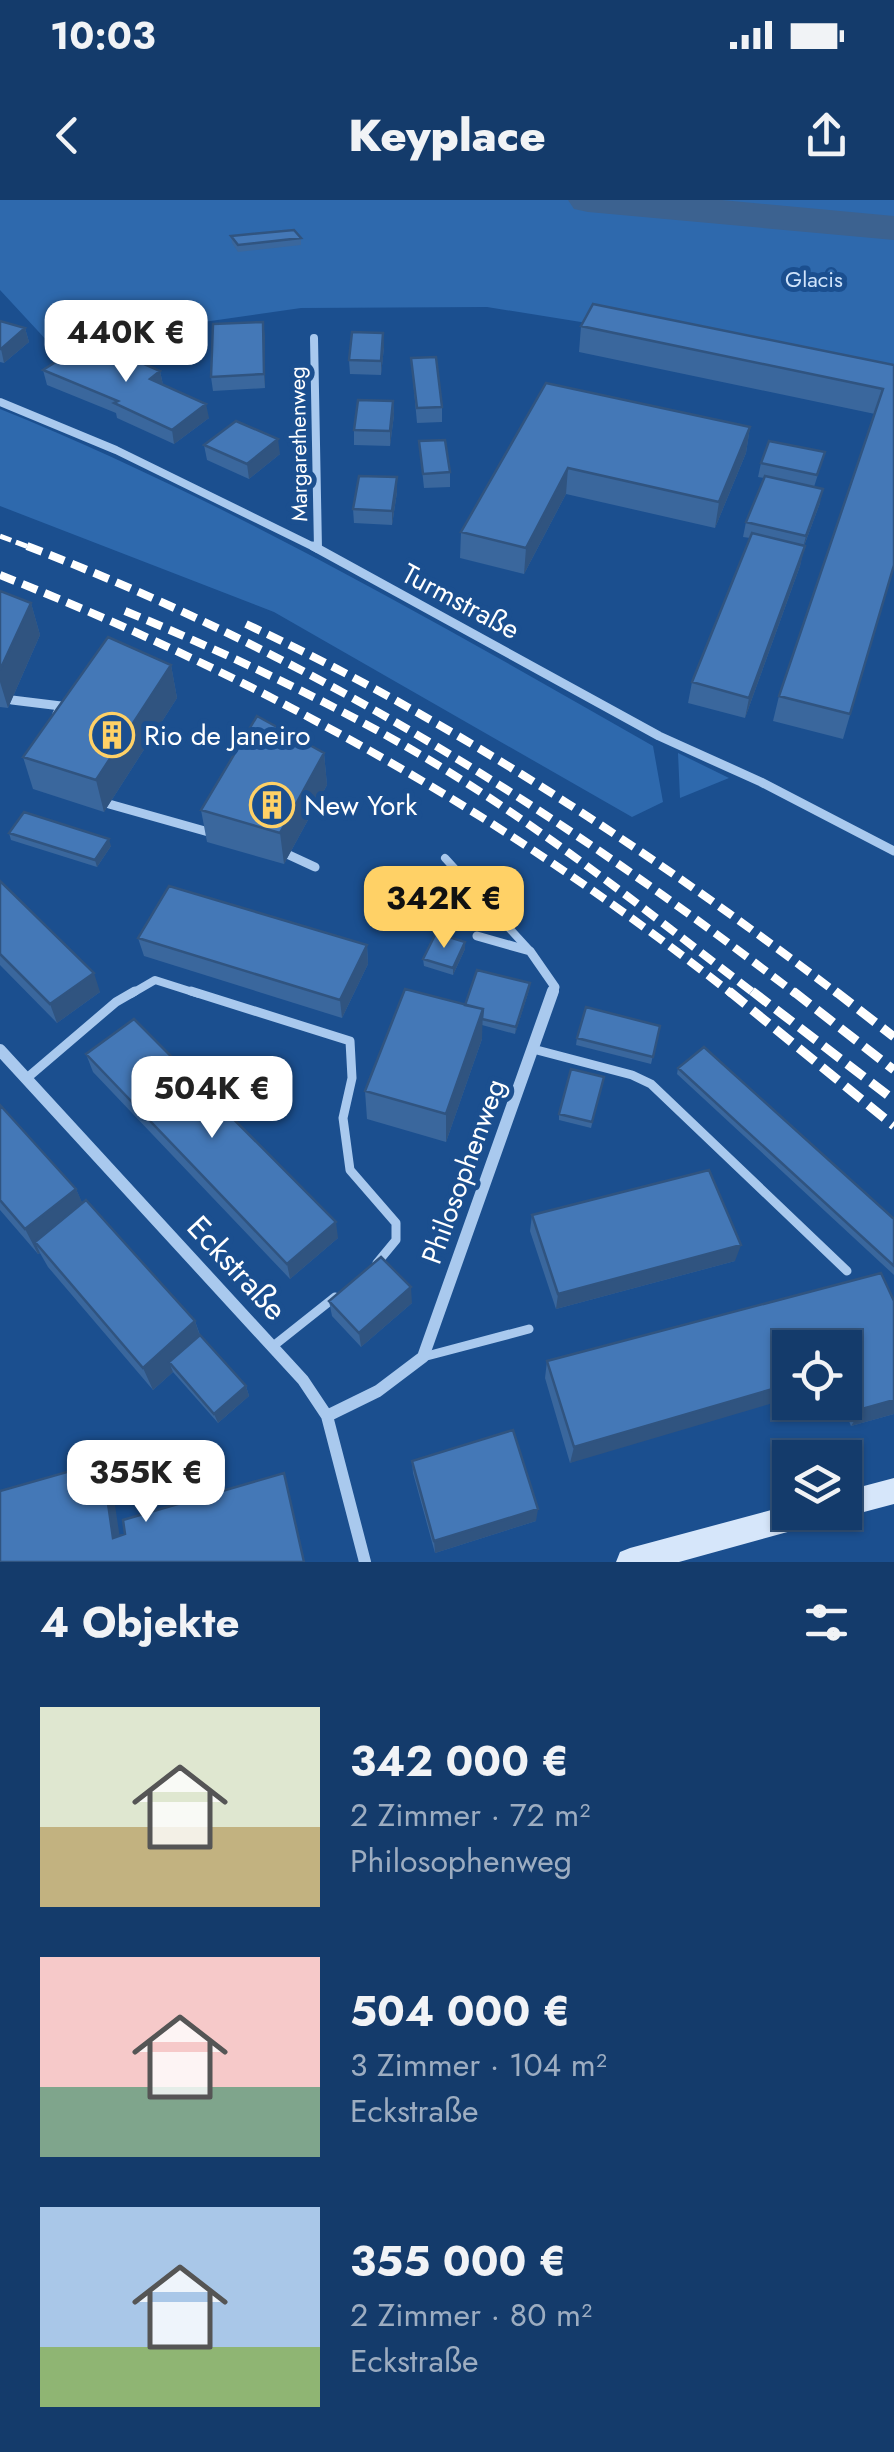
<!DOCTYPE html>
<html lang="de">
<head>
<meta charset="utf-8">
<style>
  body { margin:0; font-family:Jost,sans-serif; background:#1d4271; color:#f1f3f6; height:100vh; display:flex; flex-direction:column; font-size:38px; white-space:nowrap }
  * { box-sizing:border-box; margin:0 }
  p { font-size:32px; color:#9dadc1 }
  .icon { flex:none; width:55px; height:55px; fill:none; stroke:currentColor; stroke-width:2; stroke-linecap:round; stroke-linejoin:round }
  .map { position:relative; height:1362px; overflow:hidden }
  .details { display:flex; flex-direction:column; background:#143b6b; flex:1 }
  .details>* { flex:none }
  .tools { position:absolute; left:772px; top:1130px; display:grid; gap:20px }
  .tools a { display:grid; place-items:center; width:90px; height:90px; border-radius:0px; background:#143b6b; box-shadow:0 2px 8px #0004,0 0 0 2px #33557e; font-size:50px }
  .price { position:absolute; translate:-50% -85px; padding:0 22px; border-radius:20px; background:#fff; color:#222; font-size:32px; line-height:65px; filter:drop-shadow(0 2px 5px #0008) }
  .price::after { content:''; position:absolute; left:50%; top:60px; width:30px; height:22px; margin-left:-15px; background:inherit; clip-path:polygon(0 0,100% 0,50% 100%) }
  .price.selected { background:#ffd166; color:#111 }
  ul { padding:0; list-style:none }
  li { display:flex; align-items:center; gap:30px; height:250px; padding:0 40px }
  li span { display:grid; place-items:center; flex:none; width:280px; height:200px; border-radius:0px; color:#555 }
  li>.icon { margin-inline-start:auto }
  span .icon { width:120px; height:120px; fill:#fffc; stroke-width:1 }
  li b { font-size:42px }
  h2 { display:flex; justify-content:space-between; align-items:center; height:120px; padding:0 40px; font-size:42px }
  .status { display:flex; justify-content:space-between; align-items:center; height:70px; padding:0 50px; background:#143b6b; direction:ltr }
  .status svg { height:28px; fill:currentColor }
  header { display:flex; justify-content:space-between; align-items:center; height:130px; padding:0 40px; background:#143b6b; font-size:45px; font-weight:800 }
  .map>svg:first-child { display:block }
  .green { fill:#2e69ad }
  .lines { fill:none; stroke-linecap:round; stroke-linejoin:round }
  .river { fill:#3c6290; fill-rule:evenodd }
  .lane-far1 { stroke:#a9c9ee; stroke-width:8 }
  .lane { stroke:#a9c9ee; stroke-width:9 }
  .street-far2 { stroke:#a9c9ee; stroke-width:8 }
  .street-far1 { stroke:#a9c9ee; stroke-width:9 }
  .street { stroke:#a9c9ee; stroke-width:12 }
  .secondary { fill:#d6e6fa; fill-rule:evenodd }
  .rail-far2 { stroke:#fff; stroke-width:5; stroke-dasharray:12 5; stroke-linecap:butt }
  .rail-far1 { stroke:#fff; stroke-width:8; stroke-dasharray:16 8; stroke-linecap:butt }
  .rail { stroke:#fff; stroke-width:9; stroke-dasharray:21 9; stroke-linecap:butt }
  .wall { fill:#3a679d }
  .shaded-wall { fill:#305480 }
  .building { fill:#4478b7; stroke:#305480; stroke-width:2.5 }
  .labels { text-anchor:middle; stroke-width:10; stroke-linejoin:round; paint-order:stroke }
  .far-park-label { font-size:22px; fill:#cfe3fa; stroke:#1b4f8f }
  .far-street-label { font-size:22px; fill:#fff; stroke:#1b4f8f }
  .street-label { font-size:28px; fill:#fff; stroke:#1b4f8f }
  .poi-label { font-size:28px; fill:#fff; stroke:#1b4f8f; text-anchor:start }
  .near-street-label { font-size:32px; fill:#fff; stroke:#1b4f8f }
</style>
</head>
<body>
<div class="status"><b>10:03</b><svg viewBox="0 0 49 12"><path d="M0 12V9h3v3zM5 12V6h3v6zM10 12V3h3v9zM15 12V0h3v12zM26 1h20v11H26zM47 4h2v5h-2z"/></svg></div>
<header><svg class="icon" aria-label="back" viewBox="0 0 24 24"><path d="M15 5l-7 7 7 7"/></svg>Keyplace<svg class="icon" aria-label="share" viewBox="0 0 24 24"><path d="M12 15V3M7 8l5-5 5 5M5 13v7h14v-7"/></svg></header>
<div class="map">
<svg width="894" height="1362" viewBox="0 0 894 1362">
  <rect width="100%" height="100%" fill="#1b4f8f"/>
  <path class="green" d="M0,0H894V166L817,160L487,107L301,108L50,144L0,90Z
    M0,209C227,301 441,425 653,546L663,602L632,617L274,412L0,306Z
    M678,553L729,578L680,598Z"/>
  <g class="lines">
    <path class="river" d="M568,0H722L894,16V40L588,12L574,9Z"/>
    <path class="lane-far1" d="M445,658L530,751
      M131,794L155,780L199,794"/>
    <path class="lane" d="M191,791L350,841L352,878L343,918L350,970L396,1023V1040L377,1063
      M533,849L632,875L651,884L847,1071
      M27,878L116,802L135,791
      M272,1147L335,1097
      M423,1157L529,1129"/>
    <path class="street-far2" d="M314,138L318,349
      M0,202L116,250L318,349"/>
    <path class="street-far1" d="M313,346L659,536L761,582L894,651
      M12,500L61,506L57,514
      M109,604L212,633
      M289,655L315,667
      M477,736L530,751L555,787L553,794"/>
    <path class="street" d="M0,850L303,1180L327,1216L365,1362
      M327,1216L378,1191L423,1157L553,791"/>
    <path class="secondary" d="M894,1278V1304L845,1317L836,1313L845,1312V1291Z
      M790,1305V1312H826L822,1321L813,1325L679,1362H616L620,1352L630,1348Z"/>
    <path class="rail-far2" d="M0,336L34,349"/>
    <path class="rail-far1" d="M27,346C316,457 552,607 796,794
      M0,375C266,480 508,617 732,794
      M125,411C219,450 311,493 400,543C526,614 640,706 755,794
      M246,424C456,522 654,654 838,794"/>
    <path class="rail" d="M729,791L894,926
      M752,791L894,900
      M793,791L894,870
      M835,791L894,837"/>
  </g>
  <path class="wall" d="M231,36L301,38V45L238,52L232,43Z
    M0,121L25,128L29,142L4,163L0,162Z
    M581,126L894,165V365L843,539L773,521L779,496L875,214L579,152Z
    M265,136V188L213,191L211,177Z
    M384,147L381,175L350,174L349,160Z
    M93,153L160,171L163,185L209,218L174,244L117,218L116,213L47,185L43,170Z
    M411,158L442,207V222L417,223Z
    M546,183L750,227L746,253L715,328L566,294L524,374L460,358L461,332Z
    M393,201L394,215L390,246L354,245V230Z
    M419,241L450,272V287L424,288Z
    M204,245L280,254L249,279L207,260Z
    M825,252L814,287L820,303L804,346L800,366L745,518L688,503L692,482L750,338L743,337L746,322L764,278L758,277L761,263Z
    M397,277V292L392,325L354,323L353,309Z
    M0,391L31,403L40,435L8,508L0,507Z
    M171,465L177,498L104,612L33,589L23,557Z
    M324,553L327,585L284,664L207,642L201,610Z
    M9,633L111,646L97,667L11,640Z
    M0,681L100,792L57,823L0,765Z
    M138,738L367,745L368,764L342,818L144,756Z
    M465,742V749L453,775L424,766L423,759Z
    M530,783L529,790L515,834L482,825V839L446,942L367,919L365,891L465,805Z
    M660,826L651,864L576,845L577,838Z
    M86,854L338,1038L290,1079L93,872Z
    M678,868L894,1019V1075L677,874Z
    M604,877L591,928L559,920V914Z
    M0,905L76,989L82,1003L195,1121L200,1135L246,1186L249,1196L218,1223L173,1172L153,1190L48,1067L40,1053L38,1054L0,1010Z
    M532,1015L735,1061L556,1109L530,1031Z
    M881,1073L894,1214L851,1226L841,1202H845V1148L570,1263L545,1178L547,1161Z
    M329,1101L412,1103L361,1147L332,1116Z
    M412,1261L536,1321L435,1353L413,1273Z"/>
  <path class="shaded-wall" d="M263,122L265,136V188L264,174Z
    M25,128L29,142L4,163L1,149Z
    M383,133L384,147L381,175V161Z
    M160,171L163,185L150,179Z
    M393,201L394,215L390,246V231Z
    M206,204L209,218L174,244L172,230Z
    M750,227L746,253L715,328L719,302Z
    M278,239L280,254L249,279L247,264Z
    M568,268L566,294L524,374L526,348Z
    M397,277V292L392,325V311Z
    M823,289L820,303L802,351L806,336Z
    M805,346L800,366L745,518L749,498Z
    M31,403L40,435L8,508L0,482V470Z
    M171,465L177,498L104,612L96,580Z
    M324,553L327,585L284,664L280,633Z
    M109,639L111,646L97,667L95,660Z
    M465,742V749L453,775V768Z
    M367,745L368,764L342,818L340,800Z
    M94,773L100,792L57,823L50,804Z
    M530,783L529,790L515,834L516,827Z
    M483,809L482,839L446,942V914Z
    M76,989L88,1015L35,1042L40,1053L38,1054L25,1029Z
    M336,1022L338,1038L290,1079L287,1064Z
    M741,1045L735,1061L556,1109L558,1094Z
    M411,1087L412,1103L361,1147L359,1133Z
    M195,1121L203,1145L169,1162L173,1172L153,1190L143,1168Z
    M790,1184V1198L570,1263L574,1247Z
    M246,1186L249,1196L218,1223L214,1214Z
    M894,1200V1214L851,1226L862,1209Z
    M102,1262L111,1278L122,1352L113,1338Z
    M538,1309L536,1321L435,1353L434,1341Z"/>
  <path class="building" d="M294,30L301,38L238,45L231,36Z
    M593,104L894,165V365L850,514L779,496L883,189L581,126Z
    M0,121L25,128L1,149H0Z
    M263,122L264,174L211,177L213,124Z
    M352,132L383,133L381,161L349,160Z
    M104,146L160,171L150,179L206,204L172,230L114,203L118,201L43,170L79,147L93,153Z
    M436,157L442,207L417,208L411,158Z
    M546,183L750,227L719,302L568,268L526,348L461,332Z
    M358,200L393,201L390,231L354,230Z
    M236,221L278,239L247,264L204,245Z
    M445,240L450,272L423,274L419,241Z
    M769,241L825,252L817,275L761,263Z
    M359,276L397,277L392,311L353,309Z
    M765,276L823,289L806,336L746,322Z
    M752,333L805,346L749,498L692,482Z
    M0,391L31,403L0,470Z
    M108,437L171,465L96,580L23,557Z
    M257,516L324,553L280,633L201,610Z
    M24,612L109,639L95,660L9,633Z
    M0,681L94,773L50,804L0,754Z
    M169,686L367,745L340,800L138,738Z
    M436,733L465,742L453,768L423,759Z
    M477,770L530,783L516,827L482,819L483,809L465,805Z
    M405,789L483,809L446,914L365,891Z
    M586,807L660,826L653,857L577,838Z
    M134,819L336,1022L287,1064L86,854Z
    M704,847L894,1019V1066L678,868Z
    M571,869L604,877L592,922L559,914Z
    M0,905L76,989L25,1029L0,1000Z
    M709,970L741,1045L558,1094L532,1015Z
    M86,1000L195,1121L143,1168L35,1042Z
    M381,1057L411,1087L359,1133L329,1101Z
    M881,1073L894,1101V1200L862,1209L845,1169V1148H790V1184L574,1247L547,1161Z
    M200,1135L246,1186L214,1214L169,1162Z
    M513,1230L538,1309L434,1341L412,1261Z
    M102,1262L113,1338L125,1334L123,1320L284,1273L304,1362H0V1291Z"/>
  <defs>
    <symbol id="building-ring" viewBox="-11 -11 22 22"><circle r="9.5" fill="#1b4f8f" stroke="#ffd166" stroke-width="1.5"/><path d="M-4-6H4V6H1V3H-1V6H-4ZM-2.5-4.3h1.7v1.8h-1.7ZM.8-4.3h1.7v1.8H.8ZM-2.5-1h1.7V.8h-1.7ZM.8-1h1.7V.8H.8Z" fill="#ffd166"/></symbol>
  </defs>
  <g fill-rule="evenodd">
    <use href="#building-ring" x="87" y="510" width="50" height="50"/>
    <use href="#building-ring" x="247" y="580" width="50" height="50"/>
  </g>
  <g class="labels">
    <g class="far-park-label">
      <text x="814" y="87">Glacis</text>
    </g>
    <g class="far-street-label">
      <text transform="translate(298 244) rotate(-91)" y="8">Margarethenweg</text>
    </g>
    <g class="street-label">
      <text transform="translate(461 401) rotate(28)" y="10">Turmstraße</text>
      <text transform="translate(463 971) rotate(-70)" y="10">Philosophenweg</text>
    </g>
    <g class="poi-label">
      <text x="144" y="545">Rio de Janeiro</text>
      <text x="304" y="615">New York</text>
    </g>
    <g class="near-street-label">
      <text transform="translate(237 1068) rotate(47)" y="11">Eckstraße</text>
    </g>
  </g>
</svg>
<div class="tools">
<a><svg class="icon" aria-label="locate" viewBox="0 0 24 24"><circle cx="12" cy="12" r="6"/><path d="M12 2v4M12 18v4M2 12h4M18 12h4"/></svg></a>
<a><svg class="icon" aria-label="layers" viewBox="0 0 24 24"><path d="M12 4l9 5-9 5-9-5zM3 14l9 5 9-5"/></svg></a>
</div>
<b class="price" style="left:126px;top:185px">440K €</b>
<b class="price selected" style="left:444px;top:751px">342K €</b>
<b class="price" style="left:212px;top:941px">504K €</b>
<b class="price" style="left:146px;top:1325px">355K €</b>
</div>
<section class="details">
<h2>4 Objekte<svg class="icon" aria-label="filters" viewBox="0 0 24 24"><path d="M4 7h16M4 17h16"/><circle cx="9" cy="7" r="2"/><circle cx="15" cy="17" r="2"/></svg></h2>
<ul>
<li><span style="background:linear-gradient(#dfe7d0 60%,#c2b280 0)"><svg class="icon" aria-label="home" viewBox="0 0 24 24"><path d="M3 11l9-7 9 7M6 9v11h12V9"/></svg></span><div><b>342 000 €</b><p>2 Zimmer · 72 m²</p><p>Philosophenweg</p></div></li>
<li><span style="background:linear-gradient(#f6c9c9 65%,#7fa58c 0)"><svg class="icon" aria-label="home" viewBox="0 0 24 24"><path d="M3 11l9-7 9 7M6 9v11h12V9"/></svg></span><div><b>504 000 €</b><p>3 Zimmer · 104 m²</p><p>Eckstraße</p></div></li>
<li><span style="background:linear-gradient(#a9c7e8 70%,#8fb573 0)"><svg class="icon" aria-label="home" viewBox="0 0 24 24"><path d="M3 11l9-7 9 7M6 9v11h12V9"/></svg></span><div><b>355 000 €</b><p>2 Zimmer · 80 m²</p><p>Eckstraße</p></div></li>
</ul>
</section>
</body>
</html>
